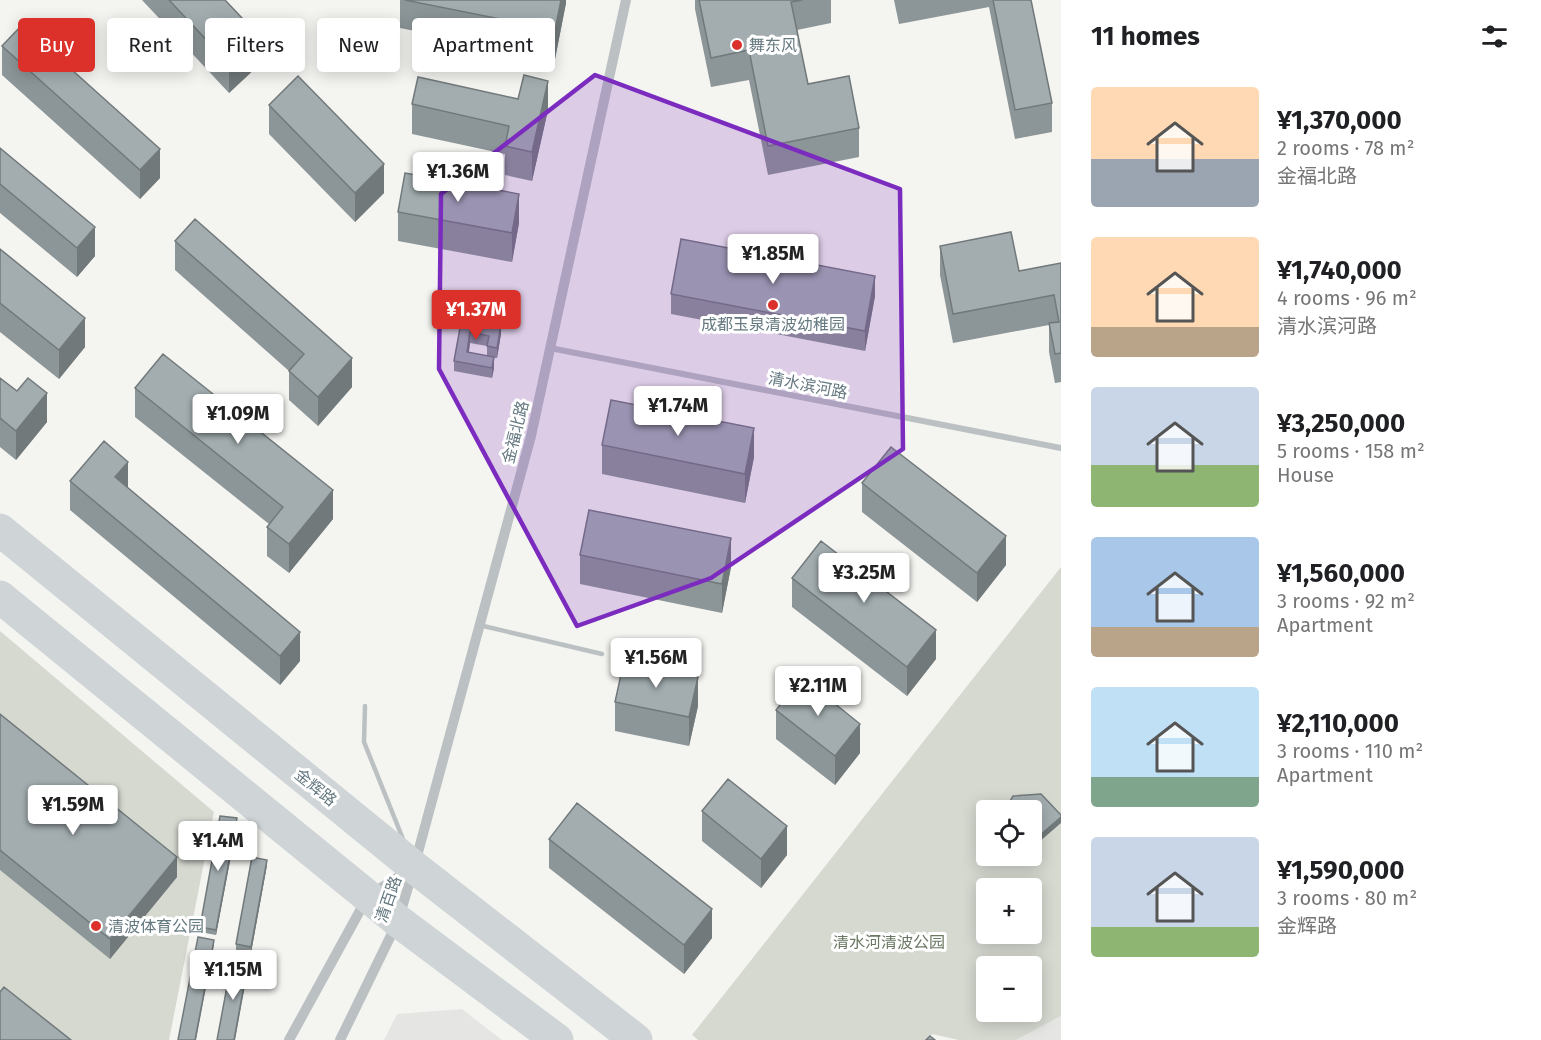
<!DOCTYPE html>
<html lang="en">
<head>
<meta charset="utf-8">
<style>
  body { margin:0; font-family:"Fira Sans","Noto Sans SC",sans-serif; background:#f2f2f2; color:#202124; height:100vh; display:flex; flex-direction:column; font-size:22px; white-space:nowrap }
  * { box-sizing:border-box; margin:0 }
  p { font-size:20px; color:#757577 }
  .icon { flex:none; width:33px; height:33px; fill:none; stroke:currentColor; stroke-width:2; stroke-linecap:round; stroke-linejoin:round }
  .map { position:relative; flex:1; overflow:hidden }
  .details { display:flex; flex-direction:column; background:#fff; width:480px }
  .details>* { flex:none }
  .guide { position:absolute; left:18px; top:18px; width:570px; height:54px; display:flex; gap:12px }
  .fabs { position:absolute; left:976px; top:800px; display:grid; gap:12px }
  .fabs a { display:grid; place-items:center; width:66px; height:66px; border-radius:6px; background:#fff; box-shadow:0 3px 15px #0003; font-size:30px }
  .price { position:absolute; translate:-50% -51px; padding:0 14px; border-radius:6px; background:#fff; color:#222; font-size:20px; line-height:39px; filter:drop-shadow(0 2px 3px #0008) }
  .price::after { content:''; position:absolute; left:50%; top:36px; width:18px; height:14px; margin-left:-9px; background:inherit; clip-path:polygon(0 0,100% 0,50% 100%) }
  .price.current { background:#db312a; color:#fff }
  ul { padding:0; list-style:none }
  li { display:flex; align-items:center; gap:18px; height:150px; padding:0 30px }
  li span { display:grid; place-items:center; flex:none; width:168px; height:120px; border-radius:6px; color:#555 }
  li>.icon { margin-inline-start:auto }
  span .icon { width:72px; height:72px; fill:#fffc; stroke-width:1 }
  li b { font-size:26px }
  h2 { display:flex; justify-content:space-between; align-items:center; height:72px; padding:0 30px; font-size:26px }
  .tag { padding:0 21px; border-radius:6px; background:#fff; box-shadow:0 3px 15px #0003; font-size:21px; line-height:54px }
  .tag.current { background:#db312a; color:#fff }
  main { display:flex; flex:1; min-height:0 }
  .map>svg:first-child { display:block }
  .built { fill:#e5e5e4 }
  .green { fill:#d5d9d0; fill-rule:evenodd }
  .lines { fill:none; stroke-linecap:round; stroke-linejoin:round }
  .service { stroke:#bbc0c2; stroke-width:4.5 }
  .minor { stroke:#bbc0c2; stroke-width:6 }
  .tertiary { stroke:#bbc0c2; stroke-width:10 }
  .primary { stroke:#cfd5d7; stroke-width:33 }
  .wall { fill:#8c9597; fill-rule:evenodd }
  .shaded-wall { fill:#72797b }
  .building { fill:#a3adb0; stroke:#72797b; stroke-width:1.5 }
  .marked { fill:#7b2cbf; fill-opacity:0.2; stroke:#7b2cbf; stroke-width:4.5; stroke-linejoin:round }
  .poi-dot { fill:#db312a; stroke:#fff; stroke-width:2 }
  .labels { text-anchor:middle; stroke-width:6; stroke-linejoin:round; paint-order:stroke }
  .poi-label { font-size:16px; fill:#657980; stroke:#fff; text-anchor:start }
  .street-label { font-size:16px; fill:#657980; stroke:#fff }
  .park-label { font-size:16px; fill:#6b7863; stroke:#fff }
</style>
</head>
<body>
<main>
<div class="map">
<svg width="1061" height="1040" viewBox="0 0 1061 1040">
  <rect width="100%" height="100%" fill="#f4f4f1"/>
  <path class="built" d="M462,1009L502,1040H384L397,1014Z
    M1061,1016V1040H1016Z"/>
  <path class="green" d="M1061,567V1016L1016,1040H959L932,1034L927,1040H698L692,1035ZM987,810H1032V855H987ZM987,888H1032V933H987ZM987,966H1032V1011H987Z
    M0,631L214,812L169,1040H0Z"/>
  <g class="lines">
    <path class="service" d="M479,625L602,654
      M365,706L364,742L403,839"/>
    <path class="minor" d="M550,348L1061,448"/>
    <path class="tertiary" d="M289,1040L368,896L411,869
      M340,1040L398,921L414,867L531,436L626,0"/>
    <path class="primary" d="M0,530L414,867L636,1040
      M0,597L398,921L557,1040"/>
  </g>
  <path class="wall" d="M142,0H225L259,65L229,93Z
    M400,0H566V3L555,59L400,28Z
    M695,0H831V23L797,30L808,84L859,128V157L768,175L749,80L711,87L695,9Z
    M894,0H1031L1052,103V132L1015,139L989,7L899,24Z
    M2,46L160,178L140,199L2,75Z
    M412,104L548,110L532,181L505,175V154L412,134Z
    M269,105L384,193L355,222L269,134Z
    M0,148L95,256L77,277L0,213Z
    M398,212L519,223L512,262L398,241Z
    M175,241L352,387L318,426L289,400V371L175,270Z
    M940,246L1019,271L1061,263V382L1055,383L1049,352V325L953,343L940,275Z
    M0,249L85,347L59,379L0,332Z
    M671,294L875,296L865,351L671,314Z
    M462,317L501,334L497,358H494V368L492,378L454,371V361ZM470,343L487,346V356L469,352Z
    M0,378L47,422L16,460L0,447Z
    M135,388L333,519L289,573L267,556V527L269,524L135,417Z
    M602,445L754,457L745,503L602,474Z
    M70,481L128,488L300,661L280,685L70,510Z
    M862,483L1006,565L977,602L862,512Z
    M580,555L731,567L722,613L580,584Z
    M792,578L936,659L907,696L792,607Z
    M615,702L698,706L689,746L615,731Z
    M776,710L860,753L835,785L776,739Z
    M0,714L177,877L110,959L0,870Z
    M702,811L787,855L761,888L702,841Z
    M237,824L216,935L200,932V927Z
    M549,839L712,938L684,974L549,868Z
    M987,839V852L984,849V844Z
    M990,855H1016L1000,864Z
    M267,865L251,953L236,950V944Z"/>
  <path class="shaded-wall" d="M561,0H566V3L555,59V30Z
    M259,36V65L229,93V64Z
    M548,81V110L532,181V152Z
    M160,149V178L140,199V170Z
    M384,164V193L355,222V193Z
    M519,194V223L512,262V233Z
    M95,227V256L77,277V248Z
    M875,276V296L865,351V331Z
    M85,318V347L59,379V350Z
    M501,324V334L497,358V348Z
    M470,332V343L467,363V352Z
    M494,357V368L492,378V368Z
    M352,358V387L318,426V397Z
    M47,393V422L16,460V431Z
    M754,428V457L745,503V474Z
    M128,462V491L115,477Z
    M333,490V519L289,573V544Z
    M1006,536V565L977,602V573Z
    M731,538V567L722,613V584Z
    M936,630V659L907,696V667Z
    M300,632V661L280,685V656Z
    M698,677V706L689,746V717Z
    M860,724V753L835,785V756Z
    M1061,817V823L1039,842L1032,846V840Z
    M237,818V824L216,935V930Z
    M787,826V855L761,888V859Z
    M1007,855H1016L1000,864V859Z
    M177,857V877L110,959V939Z
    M267,860V865L251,953V947Z
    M712,909V938L684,974V945Z
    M214,940V945L196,1040H195Z
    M248,963V969L235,1040H234Z"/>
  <path class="building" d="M169,0H225L259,36L229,64Z
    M405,0H561L555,30Z
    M699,0H802L791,2L808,84L849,76L859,128L768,146L749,50L711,58Z
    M993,0H1031L1052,103L1015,110Z
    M22,25L160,149L140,170L2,46Z
    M524,75L548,81L532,152L505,146L509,126L412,104L418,77L518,99Z
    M298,76L384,164L355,193L269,105Z
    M0,148L95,227L77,248L0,184Z
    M405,173L519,194L512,233L398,212Z
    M195,219L352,358L318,397L289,371L304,354L175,241Z
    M1011,232L1019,271L1061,263V353L1055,354L1049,323L1059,322L1054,295L953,314L940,246Z
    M681,239L875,276L865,331L671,294Z
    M0,249L85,318L59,350L0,303Z
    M462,317L501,324L497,348L487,346L489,336L470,332L467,352L494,357L492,368L454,361Z
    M163,354L333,490L289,544L267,527L283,507L135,388Z
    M0,378L17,391L28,378L47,393L16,431L0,418Z
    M611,400L754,428L745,474L602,445Z
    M104,441L128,462L115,477L300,632L280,656L70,481Z
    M891,447L1006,536L977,573L862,483Z
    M589,510L731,538L722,584L580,555Z
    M821,541L936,630L907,667L792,578Z
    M624,661L698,677L689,717L615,702Z
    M802,677L860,724L835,756L776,710Z
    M0,714L177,857L110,939L0,850Z
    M728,779L787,826L761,859L702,811Z
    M1041,794L1061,815V817L1039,836L1032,840V810H1005L1013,796Z
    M577,803L712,909L684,945L549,839Z
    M220,816L237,818L216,930L200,927Z
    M996,855H1007L1000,859Z
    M252,857L267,860L251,947L236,944Z
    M198,937L214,940L195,1040H178Z
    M232,960L248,963L234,1040H217Z
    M4,987L71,1040H0V992Z
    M930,1036L935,1040H926Z"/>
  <path class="marked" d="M595,75L900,189L903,449L711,578L577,626L439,369L441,194Z"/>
  <g class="poi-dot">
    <circle cx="737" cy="45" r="6"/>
    <circle cx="773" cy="305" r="6"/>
    <circle cx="96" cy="926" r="6"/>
  </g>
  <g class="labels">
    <g class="poi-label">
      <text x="749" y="51">舞东风</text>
      <text x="773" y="330" text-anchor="middle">成都玉泉清波幼稚园</text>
      <text x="108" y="932">清波体育公园</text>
    </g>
    <g class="street-label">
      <text transform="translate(808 385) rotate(11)" y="6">清水滨河路</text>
      <text transform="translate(515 432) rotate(-76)" y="6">金福北路</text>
      <text transform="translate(316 787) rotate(39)" y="6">金辉路</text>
      <text transform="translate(388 899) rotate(-71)" y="6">清百路</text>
    </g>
    <g class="park-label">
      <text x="889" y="948">清水河清波公园</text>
    </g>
  </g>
</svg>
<div class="fabs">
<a><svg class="icon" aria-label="locate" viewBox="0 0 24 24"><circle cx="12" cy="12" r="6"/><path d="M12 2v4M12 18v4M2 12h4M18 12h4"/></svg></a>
<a>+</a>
<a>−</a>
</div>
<b class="price" style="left:458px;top:203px">¥1.36M</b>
<b class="price" style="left:773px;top:285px">¥1.85M</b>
<b class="price current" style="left:476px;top:341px">¥1.37M</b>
<b class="price" style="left:678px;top:437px">¥1.74M</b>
<b class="price" style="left:238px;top:445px">¥1.09M</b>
<b class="price" style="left:864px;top:604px">¥3.25M</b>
<b class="price" style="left:656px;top:689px">¥1.56M</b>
<b class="price" style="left:818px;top:717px">¥2.11M</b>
<b class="price" style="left:73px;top:836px">¥1.59M</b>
<b class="price" style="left:218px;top:872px">¥1.4M</b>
<b class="price" style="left:233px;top:1001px">¥1.15M</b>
<div class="guide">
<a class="tag current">Buy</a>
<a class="tag">Rent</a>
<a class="tag">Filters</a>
<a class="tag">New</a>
<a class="tag">Apartment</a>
</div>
</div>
<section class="details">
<h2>11 homes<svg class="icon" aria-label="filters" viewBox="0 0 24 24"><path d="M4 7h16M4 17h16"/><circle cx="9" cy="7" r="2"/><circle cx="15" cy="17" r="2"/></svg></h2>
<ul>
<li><span style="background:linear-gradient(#ffd9b3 60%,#9aa5b1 0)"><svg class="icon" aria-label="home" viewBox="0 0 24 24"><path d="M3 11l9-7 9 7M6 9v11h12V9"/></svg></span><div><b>¥1,370,000</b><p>2 rooms · 78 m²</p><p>金福北路</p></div></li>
<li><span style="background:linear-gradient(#ffd9b3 75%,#b9a48a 0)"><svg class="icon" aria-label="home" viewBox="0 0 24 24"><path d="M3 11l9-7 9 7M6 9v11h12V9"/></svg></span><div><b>¥1,740,000</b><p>4 rooms · 96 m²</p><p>清水滨河路</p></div></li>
<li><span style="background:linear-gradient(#c9d6e8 65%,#8fb573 0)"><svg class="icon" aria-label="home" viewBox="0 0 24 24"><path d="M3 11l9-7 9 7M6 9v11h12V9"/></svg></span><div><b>¥3,250,000</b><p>5 rooms · 158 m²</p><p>House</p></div></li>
<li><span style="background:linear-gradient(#a9c7e8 75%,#b9a48a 0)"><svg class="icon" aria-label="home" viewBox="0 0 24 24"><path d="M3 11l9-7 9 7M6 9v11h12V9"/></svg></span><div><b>¥1,560,000</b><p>3 rooms · 92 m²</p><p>Apartment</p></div></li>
<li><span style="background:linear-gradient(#bfe0f5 75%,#7fa58c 0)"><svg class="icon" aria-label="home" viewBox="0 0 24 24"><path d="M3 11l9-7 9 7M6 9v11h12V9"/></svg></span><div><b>¥2,110,000</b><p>3 rooms · 110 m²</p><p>Apartment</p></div></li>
<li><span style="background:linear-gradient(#c9d6e8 75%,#8fb573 0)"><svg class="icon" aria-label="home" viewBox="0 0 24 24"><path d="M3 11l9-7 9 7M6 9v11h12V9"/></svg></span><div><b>¥1,590,000</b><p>3 rooms · 80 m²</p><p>金辉路</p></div></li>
</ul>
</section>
</main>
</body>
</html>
